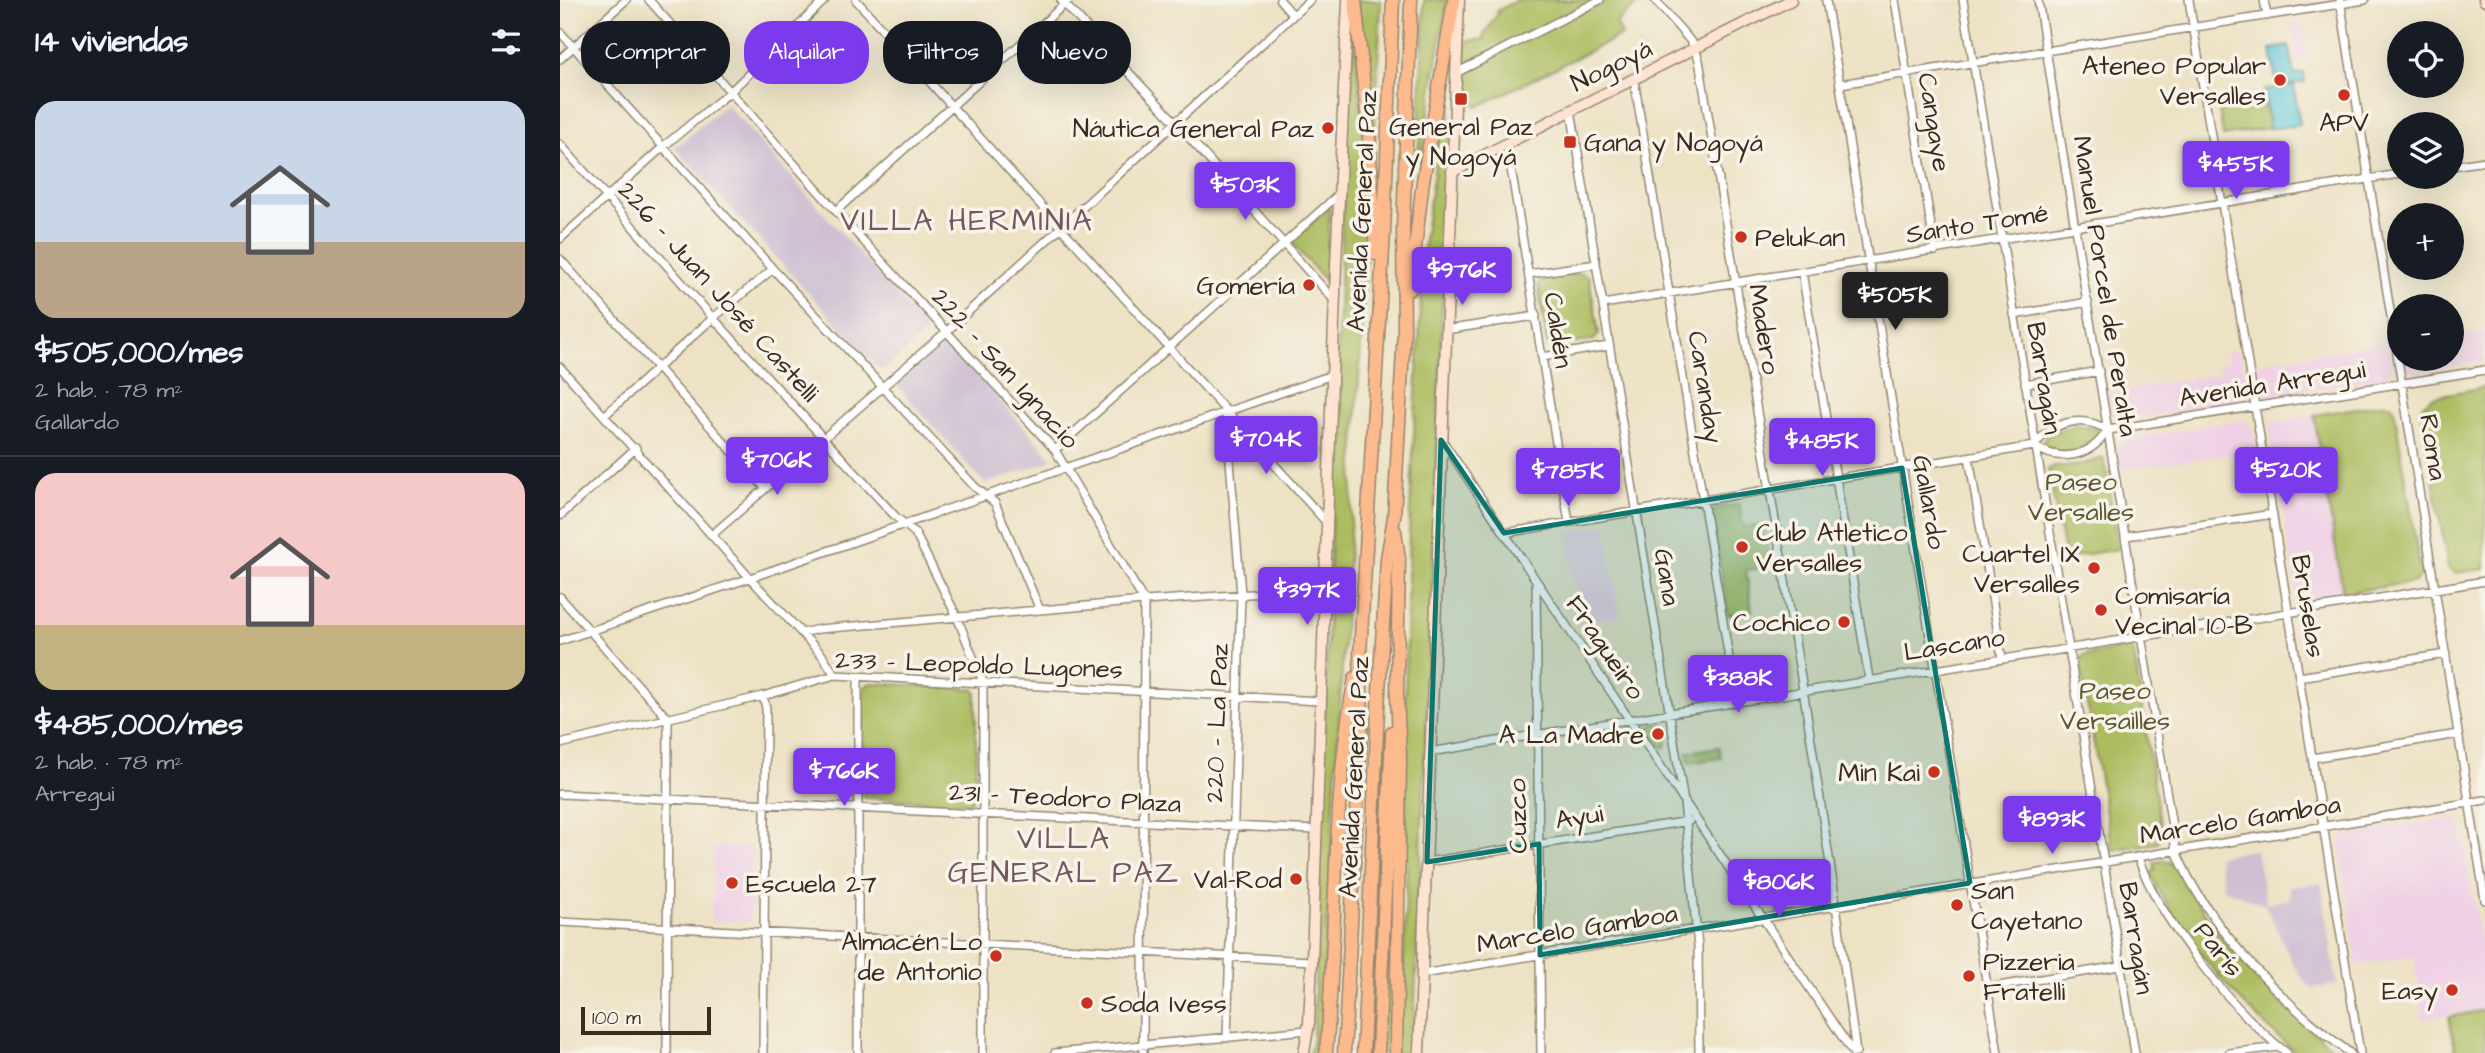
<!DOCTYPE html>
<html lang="es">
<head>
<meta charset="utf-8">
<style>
  body { margin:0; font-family:"Architects Daughter",sans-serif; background:#242831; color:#f1f3f6; height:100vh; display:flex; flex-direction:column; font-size:26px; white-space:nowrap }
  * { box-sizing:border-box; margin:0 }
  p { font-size:23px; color:#9ea1a6 }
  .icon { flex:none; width:38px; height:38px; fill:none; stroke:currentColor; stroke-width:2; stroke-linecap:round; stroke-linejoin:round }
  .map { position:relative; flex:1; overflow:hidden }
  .details { display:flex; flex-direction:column; background:#171b24; width:560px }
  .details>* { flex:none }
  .guide { position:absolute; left:21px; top:21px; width:665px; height:63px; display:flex; gap:14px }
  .buttons { position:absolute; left:1827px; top:21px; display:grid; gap:14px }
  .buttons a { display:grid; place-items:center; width:77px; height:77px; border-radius:50%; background:#171b24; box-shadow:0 7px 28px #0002; font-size:35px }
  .scale { position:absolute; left:21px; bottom:18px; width:130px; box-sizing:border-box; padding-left:7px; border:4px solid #3b2a1e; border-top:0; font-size:19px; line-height:24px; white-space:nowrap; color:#3b2a1e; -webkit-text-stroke:5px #f7f3e8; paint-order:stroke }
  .price { position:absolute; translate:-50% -60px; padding:0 16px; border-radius:7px; background:#7c3aed; color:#fff; font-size:23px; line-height:46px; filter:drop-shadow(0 2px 4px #0008) }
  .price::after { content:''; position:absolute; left:50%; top:42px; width:21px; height:16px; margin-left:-10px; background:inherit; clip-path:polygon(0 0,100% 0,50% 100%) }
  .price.current { background:#222; color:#fff }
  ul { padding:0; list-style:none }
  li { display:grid; align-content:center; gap:14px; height:371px; padding:0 35px }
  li+li { border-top:2px solid #363941 }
  li span { display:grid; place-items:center; height:217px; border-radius:21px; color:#555 }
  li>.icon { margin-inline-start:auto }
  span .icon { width:126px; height:126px; fill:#fffc; stroke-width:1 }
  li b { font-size:30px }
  h2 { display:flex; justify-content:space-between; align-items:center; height:84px; padding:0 35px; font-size:30px }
  .chip { padding:0 24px; border-radius:28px; background:#171b24; box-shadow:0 7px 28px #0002; font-size:24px; line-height:63px }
  .chip.current { background:#7c3aed; color:#fff }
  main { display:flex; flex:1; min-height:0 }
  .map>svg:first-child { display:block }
  .built { fill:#efd0e5 }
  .industrial { fill:#cdbed2 }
  .green { fill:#acbc5f; stroke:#74733e; stroke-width:2 }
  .water { fill:#5ec7da; stroke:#4c787c; stroke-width:2 }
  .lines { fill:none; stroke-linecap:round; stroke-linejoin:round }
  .street-casing { stroke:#948671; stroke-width:10 }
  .secondary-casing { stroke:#948671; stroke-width:13 }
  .highway-casing { stroke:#948671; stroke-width:15 }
  .street { stroke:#fff; stroke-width:7 }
  .secondary { stroke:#fee3d1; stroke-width:10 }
  .highway { stroke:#fcba8d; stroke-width:12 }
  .marked { fill:#0f766e; fill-opacity:0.2; stroke:#0f766e; stroke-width:5; stroke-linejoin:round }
  .poi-dot { fill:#c8321e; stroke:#f7f3e8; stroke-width:2.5 }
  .labels { text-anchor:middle; stroke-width:7; stroke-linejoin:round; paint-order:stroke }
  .street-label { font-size:26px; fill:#3b2a1e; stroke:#f7f3e8 }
  .poi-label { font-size:26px; fill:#3b2a1e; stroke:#f7f3e8; text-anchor:end }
  .park-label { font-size:26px; fill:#5d5632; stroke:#f7f3e8 }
  .quarter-label { font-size:30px; letter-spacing:2px; fill:#73595f; stroke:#f7f3e8 }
</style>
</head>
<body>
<main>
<section class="details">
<h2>14 viviendas<svg class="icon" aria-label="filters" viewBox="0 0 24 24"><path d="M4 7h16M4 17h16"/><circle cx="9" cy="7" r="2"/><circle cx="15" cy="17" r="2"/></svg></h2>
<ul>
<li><span style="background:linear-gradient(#c9d6e8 65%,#b9a48a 0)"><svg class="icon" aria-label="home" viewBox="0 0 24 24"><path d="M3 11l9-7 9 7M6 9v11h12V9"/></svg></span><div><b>$505,000/mes</b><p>2 hab. · 78 m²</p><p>Gallardo</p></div></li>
<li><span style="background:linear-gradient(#f6c9c9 70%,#c2b280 0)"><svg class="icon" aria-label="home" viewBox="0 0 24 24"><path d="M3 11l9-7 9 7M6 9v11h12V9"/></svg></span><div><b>$485,000/mes</b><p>2 hab. · 78 m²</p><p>Arregui</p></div></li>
</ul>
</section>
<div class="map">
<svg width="1925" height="1053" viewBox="0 0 1925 1053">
  <rect width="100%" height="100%" fill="#f7f3e8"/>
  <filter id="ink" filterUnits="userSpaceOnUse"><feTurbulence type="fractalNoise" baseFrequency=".0143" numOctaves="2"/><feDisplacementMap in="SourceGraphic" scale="14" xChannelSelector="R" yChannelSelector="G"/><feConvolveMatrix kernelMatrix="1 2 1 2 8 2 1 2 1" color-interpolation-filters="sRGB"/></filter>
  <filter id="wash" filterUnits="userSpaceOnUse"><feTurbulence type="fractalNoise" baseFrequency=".00686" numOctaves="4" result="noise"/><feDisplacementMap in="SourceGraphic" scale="28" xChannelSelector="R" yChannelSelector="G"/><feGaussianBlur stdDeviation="1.57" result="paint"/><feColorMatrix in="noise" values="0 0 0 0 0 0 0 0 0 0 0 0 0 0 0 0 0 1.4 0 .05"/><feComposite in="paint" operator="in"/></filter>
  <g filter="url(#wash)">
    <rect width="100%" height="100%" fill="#ede2c4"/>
    <path class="built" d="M1742,22L1748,59L1737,61L1731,23Z
      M1925,331V361L1855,372L1848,370L1844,363L1843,359H1892V337Z
      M1830,341L1833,368L1829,375L1823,378L1711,396L1703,395L1697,388L1693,364Z
      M1680,349L1687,390L1679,401L1565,420L1558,419L1551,413L1547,393L1660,374L1658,364L1668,362L1667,351Z
      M1827,403L1834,408L1861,574L1855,582L1741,600L1737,596L1709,425L1712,422Z
      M1683,420L1691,425L1693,430L1704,495L1686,498L1679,453L1560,470L1557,448L1566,439Z
      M1046,525L1060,616L1036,620L1014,586L1006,532Z
      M1893,818L1901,823L1925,969V1010L1863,1019L1854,956L1797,965L1779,842L1783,836Z
      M193,846L191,922L151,920L153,847Z"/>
    <path class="industrial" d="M166,104L365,327V333L325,369L318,368L115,148Z
      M384,342L388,343L491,457L488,462L425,484L337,386L339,382Z
      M1696,850L1706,903L1730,899L1729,887L1761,883L1777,985L1752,988L1742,978L1733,963L1705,905L1663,889L1658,856Z"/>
    <path class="green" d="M790,0L809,174L808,223L761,1030L757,1053H749L753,1038Z
      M797,0H821L814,158Z
      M864,0H887L861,161H858Z
      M957,0H1079L1080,1L1056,23L1062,35L917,107L904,87L906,41L925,39L924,35L938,13L937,11Z
      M893,38L853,1053H822L832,838L843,978L847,862L844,735L849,531L864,241Z
      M1704,102L1709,128L1663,136L1659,109Z
      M770,207L766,282L731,242Z
      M1022,273L1029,277L1039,334L1034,340L991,347L987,342L978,285L983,278Z
      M1925,387V569L1895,573L1888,568L1861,407L1872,397Z
      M1827,403L1834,408L1861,574L1855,582L1783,593L1754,415Z
      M1517,425L1537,429L1539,435C1530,452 1500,456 1484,446V439L1489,433Z
      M1544,458L1558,549L1505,558L1488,469L1494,466H1516Z
      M1179,504L1183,527L1203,525L1210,566L1186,570L1192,611L1168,615L1152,514L1156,508Z
      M1568,648L1574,653L1602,836L1597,843L1552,850L1520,662L1523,656Z
      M311,683L413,689L416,692V779H413V798L409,803L306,798L303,795V691L306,685Z
      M1096,723L1103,725L1107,744L1104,748L1098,745L1087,729Z
      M1159,747L1161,758L1129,763L1127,752Z
      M1603,860L1611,863L1618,869C1658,942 1714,1003 1780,1053H1736C1678,1003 1624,943 1590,873L1595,871L1594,863Z
      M1925,1010V1048L1896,1053L1889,1017Z"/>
    <path class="water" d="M1729,46L1734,74L1744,73L1745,82L1717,87L1711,49Z
      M1734,85L1740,125L1710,129L1704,90Z"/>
  </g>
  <g filter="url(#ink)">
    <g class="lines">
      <defs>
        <path id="street" d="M89,0L276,211L495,450L584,601L583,1053
          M296,0L767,523
          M501,0L616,123L774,300
          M720,0L733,15
          M1095,0L1133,44L1139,60L1246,708L1274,890L1296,1053
          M1266,0L1438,1053
          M1335,0L1375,251
          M1403,0L1575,1053
          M1478,0L1616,851C1647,927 1724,1005 1790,1053
          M1629,0L1800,1053
          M1704,0L1707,16
          M1780,0L1925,900
          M0,32L213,269L415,487L435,503L480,610
          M0,59L66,0
          M896,73L1040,0
          M1074,79L1176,701
          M1280,84L1805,0
          M1011,110L1124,802L1138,947L1139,1053
          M0,144L153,318L335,516L355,533L397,617L423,682V1053
          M947,144L1009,522
          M1892,166L1925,161
          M276,211L509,0
          M0,239L104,146L171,91L265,0
          M0,259L205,488
          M1242,272L1309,679
          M969,274L1036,264
          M1043,304L1839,174
          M1454,315L1528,302
          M885,330L976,316
          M982,357L1049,346
          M0,367L190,578L262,655L275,675
          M1465,384L1539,371
          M666,413L681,594L667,1038
          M44,416L153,318L213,269
          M884,443L1293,1053
          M1474,446C1493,421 1521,414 1548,430L1925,370
          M1474,446C1500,463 1531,457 1547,431
          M495,450L779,194
          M1409,457L1442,658
          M0,516L76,448
          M944,533L1474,446
          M152,535L386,332L750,0
          M1566,536L1713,514
          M976,583L981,1053
          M0,597L108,719L107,1053
          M242,633L259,629L584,601L764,589
          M0,641L190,578L772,375
          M1739,677L1886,654
          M0,744L203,696L275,675L760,701
          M870,752L1925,581
          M1752,758L1898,734
          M0,794L756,830
          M1578,857C1598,919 1675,1013 1727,1053
          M867,862L1129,821
          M0,922L752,961
          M862,974L1925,800
          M1427,988L1560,966
          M203,1053L206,708L203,696
          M298,1053V676
          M495,1053L748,1030
          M1669,1053L1719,1047"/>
        <path id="secondary" d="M1924,0L1925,1
          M892,172L1000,116L1231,0
          M744,1053L749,1023L752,961L776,265L788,0
          M859,1053L899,0"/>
        <path id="highway" d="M795,0L809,136L816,254
          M850,289L863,181L894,0
          M835,531L839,559L837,695L840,758L836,1053
          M766,1053C778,928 771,801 795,678
          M784,1053L802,719L800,654L824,232L833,0
          M803,1053L818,709L827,559L834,517L844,331L843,229L851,0
          M818,1053L832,732"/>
      </defs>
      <use href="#street" class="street-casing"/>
      <use href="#secondary" class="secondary-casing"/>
      <use href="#highway" class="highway-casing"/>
      <use href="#street" class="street"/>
      <use href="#secondary" class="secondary"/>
      <use href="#highway" class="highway"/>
    </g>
  </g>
  <path class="marked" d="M881,440L944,533L1342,468L1410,883L980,955L979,844L867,862Z"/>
  <g class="poi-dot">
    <circle cx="1720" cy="80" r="7"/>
    <circle cx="1784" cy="95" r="7"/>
    <rect x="894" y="92" width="14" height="14" rx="3.5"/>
    <circle cx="768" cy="128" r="7"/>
    <rect x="1003" y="135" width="14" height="14" rx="3.5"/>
    <circle cx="1181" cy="237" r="7"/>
    <circle cx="749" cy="285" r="7"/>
    <circle cx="1182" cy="547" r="7"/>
    <circle cx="1534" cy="568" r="7"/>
    <circle cx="1541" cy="610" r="7"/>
    <circle cx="1284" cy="622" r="7"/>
    <circle cx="1098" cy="734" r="7"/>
    <circle cx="1374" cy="772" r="7"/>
    <circle cx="736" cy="879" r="7"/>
    <circle cx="172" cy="883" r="7"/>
    <circle cx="1397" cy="905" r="7"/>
    <circle cx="436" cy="956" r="7"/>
    <circle cx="1409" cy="976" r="7"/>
    <circle cx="1892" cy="990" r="7"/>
    <circle cx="527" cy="1003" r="7"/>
  </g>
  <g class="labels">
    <g class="street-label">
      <text transform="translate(1051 65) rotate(-26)" y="9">Nogoyá</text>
      <text transform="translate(1375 122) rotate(81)" y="9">Cangaye</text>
      <text transform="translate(801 211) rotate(-87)" y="9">Avenida General Paz</text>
      <text transform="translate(1417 223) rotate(-9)" y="9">Santo Tomé</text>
      <text transform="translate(1546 286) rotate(81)" y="9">Manuel Porcel de Peralta</text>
      <text transform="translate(159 291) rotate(48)" y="9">226 - Juan José Castelli</text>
      <text transform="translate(1205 329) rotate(81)" y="9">Madero</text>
      <text transform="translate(999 330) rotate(81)" y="9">Caldén</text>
      <text transform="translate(446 368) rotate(48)" y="9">222 - San Ignacio</text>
      <text transform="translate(1485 378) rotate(81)" y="9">Barragán</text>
      <text transform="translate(1712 383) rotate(-9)" y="9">Avenida Arregui</text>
      <text transform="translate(1146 387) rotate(81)" y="9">Caranday</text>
      <text transform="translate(1874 447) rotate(81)" y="9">Roma</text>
      <text transform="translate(1370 502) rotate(80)" y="9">Gallardo</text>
      <text transform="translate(1108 577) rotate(81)" y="9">Gana</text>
      <text transform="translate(1749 606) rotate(81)" y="9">Bruselas</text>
      <text transform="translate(1394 644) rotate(-9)" y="9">Lascano</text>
      <text transform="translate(1046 647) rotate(56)" y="9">Fragueiro</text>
      <text transform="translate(419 664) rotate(2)" y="9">233 - Leopoldo Lugones</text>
      <text transform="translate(656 723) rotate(-88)" y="9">220 - La Paz</text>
      <text transform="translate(793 777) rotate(-87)" y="9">Avenida General Paz</text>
      <text transform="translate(505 797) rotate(3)" y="9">231 - Teodoro Plaza</text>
      <text transform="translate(957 816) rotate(-91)" y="9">Cuzco</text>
      <text transform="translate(1019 816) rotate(-9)" y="9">Ayui</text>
      <text transform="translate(1680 819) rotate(-9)" y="9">Marcelo Gamboa</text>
      <text transform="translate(1017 928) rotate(-9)" y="9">Marcelo Gamboa</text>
      <text transform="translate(1577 938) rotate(81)" y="9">Barragán</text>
      <text transform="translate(1659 949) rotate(52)" y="9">París</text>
    </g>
    <g class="poi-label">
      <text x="1706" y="74">Ateneo Popular<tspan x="1706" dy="30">Versalles</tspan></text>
      <text x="1784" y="131" text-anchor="middle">APV</text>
      <text x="901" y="135" text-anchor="middle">General Paz<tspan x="901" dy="30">y Nogoyá</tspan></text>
      <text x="754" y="137">Náutica General Paz</text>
      <text x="1024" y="151" text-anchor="start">Gana y Nogoyá</text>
      <text x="1195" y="246" text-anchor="start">Pelukan</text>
      <text x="735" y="294">Gomería</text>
      <text x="1196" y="541" text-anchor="start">Club Atletico<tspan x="1196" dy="30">Versalles</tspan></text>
      <text x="1520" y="562">Cuartel IX<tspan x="1520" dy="30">Versalles</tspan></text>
      <text x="1555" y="604" text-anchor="start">Comisaría<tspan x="1555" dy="30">Vecinal 10-B</tspan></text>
      <text x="1270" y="631">Cochico</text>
      <text x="1084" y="743">A La Madre</text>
      <text x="1360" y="781">Min Kai</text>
      <text x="722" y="888">Val-Rod</text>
      <text x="186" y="892" text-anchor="start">Escuela 27</text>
      <text x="1411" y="899" text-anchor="start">San<tspan x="1411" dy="30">Cayetano</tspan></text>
      <text x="422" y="950">Almacén Lo<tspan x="422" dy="30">de Antonio</tspan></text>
      <text x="1423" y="970" text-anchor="start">Pizzeria<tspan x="1423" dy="30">Fratelli</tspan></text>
      <text x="1878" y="999">Easy</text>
      <text x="541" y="1012" text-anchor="start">Soda Ivess</text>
    </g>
    <g class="park-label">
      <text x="1521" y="490">Paseo<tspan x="1521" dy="30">Versalles</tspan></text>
      <text x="1555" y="699">Paseo<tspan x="1555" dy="30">Versailles</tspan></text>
    </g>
    <g class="quarter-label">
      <text x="407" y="230">VILLA HERMINIA</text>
      <text x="504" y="848">VILLA<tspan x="504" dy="34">GENERAL PAZ</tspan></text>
    </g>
  </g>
</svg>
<div class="buttons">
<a><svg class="icon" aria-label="locate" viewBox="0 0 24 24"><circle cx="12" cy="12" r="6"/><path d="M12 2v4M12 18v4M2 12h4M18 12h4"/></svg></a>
<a><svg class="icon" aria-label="layers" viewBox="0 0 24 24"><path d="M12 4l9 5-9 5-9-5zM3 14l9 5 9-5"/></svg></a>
<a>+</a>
<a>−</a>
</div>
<div class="scale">100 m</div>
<b class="price" style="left:1676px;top:201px">$455K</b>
<b class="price" style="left:685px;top:222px">$503K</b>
<b class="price" style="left:902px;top:307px">$976K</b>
<b class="price current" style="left:1335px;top:332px">$505K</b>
<b class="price" style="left:706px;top:476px">$704K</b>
<b class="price" style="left:1262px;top:478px">$485K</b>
<b class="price" style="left:217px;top:497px">$706K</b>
<b class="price" style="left:1726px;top:507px">$520K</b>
<b class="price" style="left:1008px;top:508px">$785K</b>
<b class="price" style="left:747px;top:627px">$397K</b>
<b class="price" style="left:1178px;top:715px">$388K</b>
<b class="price" style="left:284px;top:808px">$766K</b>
<b class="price" style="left:1492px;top:856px">$893K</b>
<b class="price" style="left:1219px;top:919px">$806K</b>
<div class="guide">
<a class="chip">Comprar</a>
<a class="chip current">Alquilar</a>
<a class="chip">Filtros</a>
<a class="chip">Nuevo</a>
</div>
</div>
</main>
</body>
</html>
